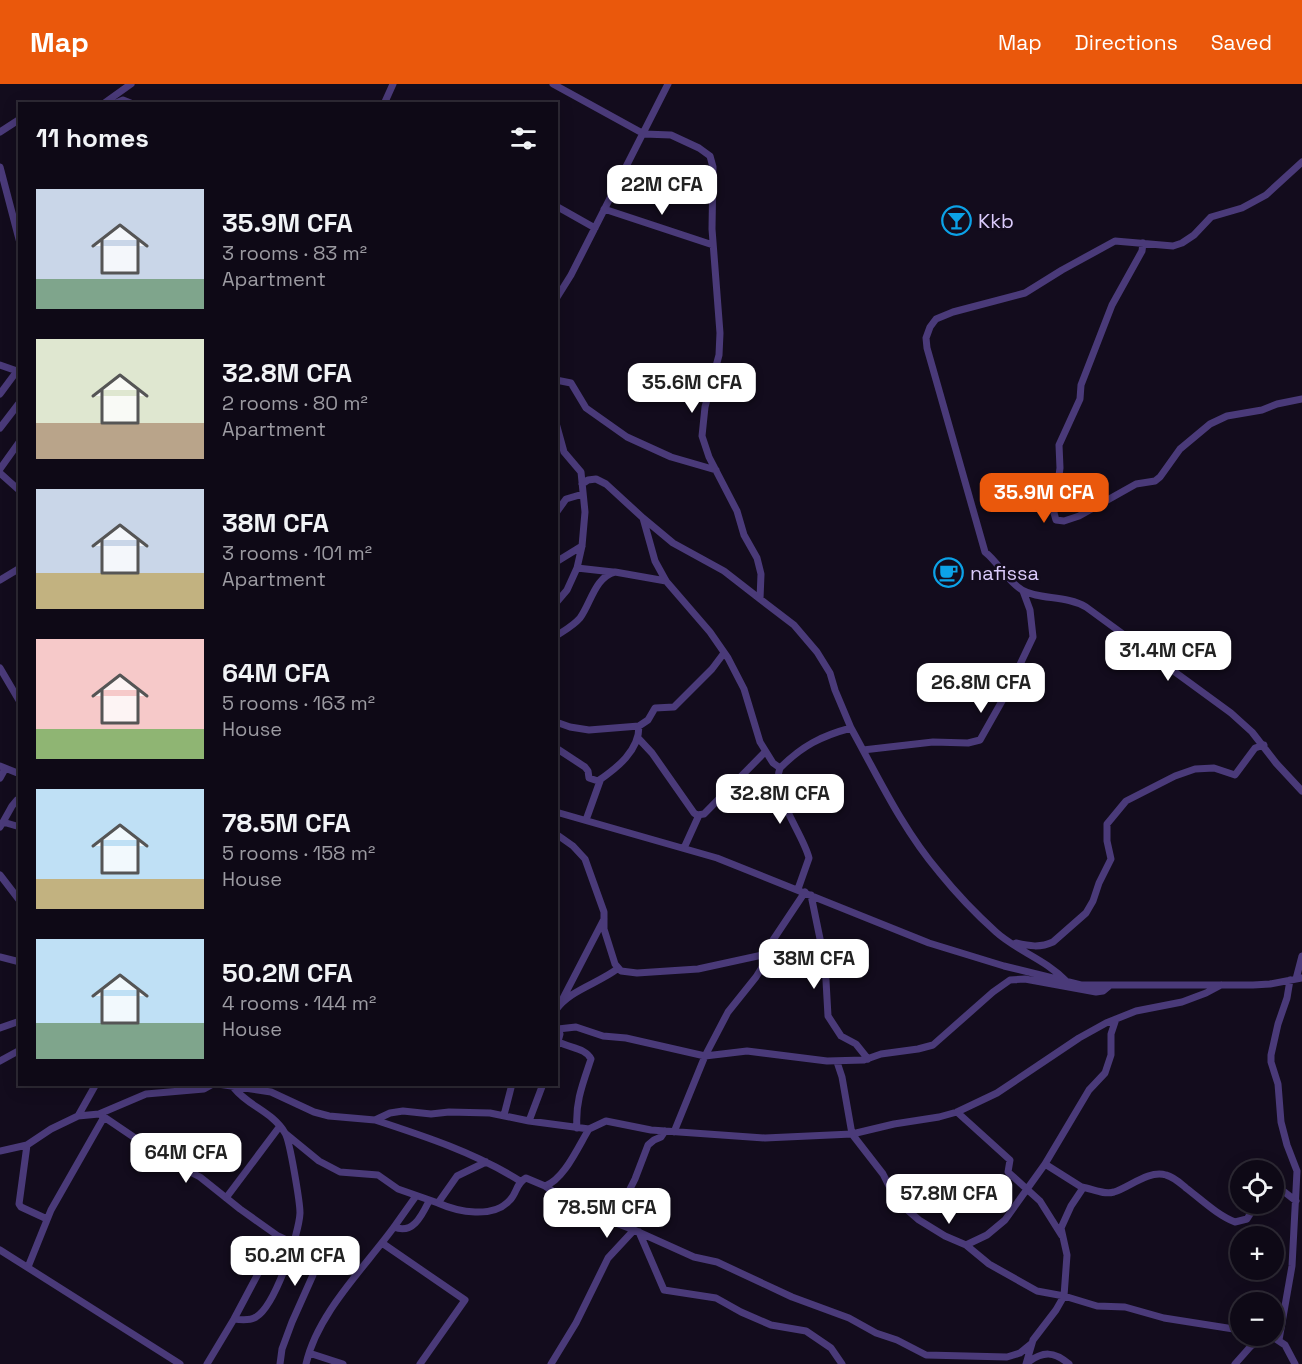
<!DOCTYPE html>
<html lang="en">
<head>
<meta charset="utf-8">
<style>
  body { margin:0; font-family:"Space Grotesk",sans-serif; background:#1c1723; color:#f1f3f6; height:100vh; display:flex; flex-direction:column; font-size:22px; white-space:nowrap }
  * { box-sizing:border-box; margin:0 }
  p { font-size:20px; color:#9b9aa1 }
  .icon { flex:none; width:33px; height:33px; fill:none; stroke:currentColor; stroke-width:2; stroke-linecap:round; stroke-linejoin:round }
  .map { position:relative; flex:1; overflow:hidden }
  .panel { position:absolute; left:18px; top:18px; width:540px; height:984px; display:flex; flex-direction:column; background:#0e0916; border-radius:0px; box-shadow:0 3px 15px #0003,0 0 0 2px #2e2a35 }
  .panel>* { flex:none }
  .buttons { position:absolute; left:1230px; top:1076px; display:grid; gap:12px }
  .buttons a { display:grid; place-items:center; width:54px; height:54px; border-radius:50%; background:#0e0916; box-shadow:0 3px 15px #0003,0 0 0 2px #2e2a35; font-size:30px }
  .price { position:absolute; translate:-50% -51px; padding:0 14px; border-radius:12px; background:#fff; color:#222; font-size:20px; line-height:39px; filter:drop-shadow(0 2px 3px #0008) }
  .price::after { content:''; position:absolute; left:50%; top:36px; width:18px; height:14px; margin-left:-9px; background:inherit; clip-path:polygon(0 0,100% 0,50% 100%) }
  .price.selected { background:#ea580c; color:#fff }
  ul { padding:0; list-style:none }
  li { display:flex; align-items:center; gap:18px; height:150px; padding:0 18px }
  li span { display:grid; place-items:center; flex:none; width:168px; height:120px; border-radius:0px; color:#555 }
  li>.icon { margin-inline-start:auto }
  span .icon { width:72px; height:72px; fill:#fffc; stroke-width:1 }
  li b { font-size:26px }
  h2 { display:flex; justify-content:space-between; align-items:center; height:72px; padding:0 18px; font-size:26px }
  header { display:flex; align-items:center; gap:36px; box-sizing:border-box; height:84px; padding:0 30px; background:#ea580c; color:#fff }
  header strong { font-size:28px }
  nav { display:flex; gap:33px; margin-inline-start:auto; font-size:21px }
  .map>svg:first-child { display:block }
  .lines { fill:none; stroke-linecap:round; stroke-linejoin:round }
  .minor { stroke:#4a3a79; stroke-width:7 }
  .labels { text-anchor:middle; stroke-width:5; stroke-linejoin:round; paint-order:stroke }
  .poi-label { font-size:20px; fill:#dbcbfc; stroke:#130c1d; text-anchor:start }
</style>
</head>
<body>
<header>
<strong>Map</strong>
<nav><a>Map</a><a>Directions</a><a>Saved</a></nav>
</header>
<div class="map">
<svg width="1302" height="1280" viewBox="0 0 1302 1280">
  <rect width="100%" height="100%" fill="#130c1d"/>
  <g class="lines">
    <path class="minor" d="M553,0L644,50L671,51L699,64L710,72L713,83L712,145L720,249L719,271L705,323L702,352L709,373L737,427L744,451L757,474L761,490L760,515L724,487L673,459L643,434
      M103,20L131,0
      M114,20L123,16L133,20
      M384,20L393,0
      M0,48L20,35
      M1302,78L1266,111L1242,124L1211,133L1194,151L1182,159L1173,162L1115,157L1062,186L1025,209L953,228L936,235L930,243L926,254L927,264L985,468C999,479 1007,497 1022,506C1039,516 1066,511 1086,523L1231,629L1252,648L1276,679L1302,707
      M0,83L20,159
      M556,122L595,144
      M604,125L713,161
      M1143,159L1142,167L1112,221L1081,301L1080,315L1059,361L1060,384L1054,429L1056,436L1064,437L1079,432L1136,400L1155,397L1160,393L1180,365L1210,340L1227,332L1262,326L1277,320L1302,315
      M556,215L571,191L668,0
      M0,281L20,288
      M556,296L571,299L586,324L627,353L671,373L716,386
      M0,310L17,287
      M556,339L564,368L581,388L585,428L582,462L577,484L567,506L556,519
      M0,344L20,318
      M0,385L20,357
      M0,389L20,407
      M582,400L588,396L596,395L606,400L643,434L655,477L666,497L710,548L728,574L744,605L760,658L773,679L780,684C802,662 821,652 851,644C878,693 903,746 939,788C956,809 976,830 996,848C1017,867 1045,875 1066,897
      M556,429L566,415L583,410
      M556,478L582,462
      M577,484L613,488
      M0,496L20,484
      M760,515L794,541L817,568L830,589L835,606L851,644
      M556,552C565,546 573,542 580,534C591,519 595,493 615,488L666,497
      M0,584L20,618
      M556,638L570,643L589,646L639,642L648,636L655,624L674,623L712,585L724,569
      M638,654L652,669L694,729L697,731L704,730L765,668
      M556,664L585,683L588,687L589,694L598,697C617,684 639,667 639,642
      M863,666L933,658L968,659L980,656L1006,610L1033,553L1030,526L1023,507
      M0,682L20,690
      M780,684C770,710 803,749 809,774L798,805
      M0,694L5,685
      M556,728L717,774L929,859L1004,882L1081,901H1253L1270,900L1302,894
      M586,736L600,697
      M3,738L12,722L17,716L20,717
      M0,743L3,738L20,743
      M556,750L573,762L585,775L604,828V845L615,880L621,887L637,889L698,885L767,870
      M684,764L699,731
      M0,791L20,817
      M811,811L825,879L828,932L841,952L856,960L868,975
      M1016,859C1029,862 1040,864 1053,858L1086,829L1093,817L1099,799L1111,775L1107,757V740L1126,717L1175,692L1195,685L1214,684L1235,691L1255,664L1264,661
      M0,873L20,878
      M1296,895L1302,872
      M560,920L604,835
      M556,926C568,907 599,899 617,885
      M0,944L20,937
      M556,944L560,950L556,965
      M558,945L576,943L603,952L626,954L705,972L728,928L756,893L764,880L769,862L805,808
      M559,958C569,964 586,964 591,975C583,999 575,1018 577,1044
      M0,977L20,966
      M837,978L842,993L852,1050L883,1090L896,1116L919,1136L945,1152L966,1161L989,1180L1037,1207L1064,1212L1097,1222L1125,1223L1164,1234L1240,1246
      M218,1000L271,1008L314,1028L329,1032L375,1036L390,1029L403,1027L431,1030L449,1028L490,1029L529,1037L589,1045L606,1037L651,1046L765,1054L852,1050L894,1040L939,1033L957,1028L997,1009L1079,954L1106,939L1136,927L1182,918L1206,909L1221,901
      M957,1028L1010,1076L1008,1088L1040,1117L1062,1152
      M504,1031L512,1000
      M78,1032L96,1000
      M104,1033L169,1077L200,1093L240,1125L278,1152
      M375,1036C424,1052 476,1069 520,1097
      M529,1037L543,1000
      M674,1048L705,972L747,967L827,977L864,976L881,970L918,965L933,961L993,908L1010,896L1025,895L1096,908L1103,907L1109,902
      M286,1050L319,1077L340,1088L378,1091L398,1105L438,1119L457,1092L486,1078
      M27,1061L19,1120L21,1123L47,1135
      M0,1067L27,1061L51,1045L78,1032L99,1030L146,1010L204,1005L213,1000
      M545,1102L572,1120L616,1139
      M1274,1102L1278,1103L1296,1117
      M1082,1103C1093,1105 1103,1111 1114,1108C1130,1103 1148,1086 1166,1091C1174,1093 1180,1099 1186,1104C1202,1116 1217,1131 1235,1138L1247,1135L1257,1119
      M226,1114L280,1042
      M438,1119C458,1128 493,1135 510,1116C517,1109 516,1099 526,1094L545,1102C564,1096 579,1061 589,1045
      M394,1143L416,1112
      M634,1146L694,1173L717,1178L792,1213L849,1234L876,1249L897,1256L926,1271L1007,1273L1020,1269L1031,1260
      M639,1148L664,1206L716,1214L741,1228L771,1241L806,1247L831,1264L842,1280
      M382,1159L465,1216L420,1280
      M966,1161L987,1151L1005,1136L1045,1080
      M0,1166L180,1280
      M28,1183L51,1126L104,1033L101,1031
      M234,1235C241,1236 250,1237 256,1233C275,1222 299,1150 300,1129C300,1119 290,1057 285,1049C273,1028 248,1022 234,1004
      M1276,1255L1285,1261L1295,1280
      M1279,1256L1292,1182L1297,1087L1287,1061L1281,1038L1278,1000L1271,978V971L1278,940L1287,914L1290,896
      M309,1269L343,1280
      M1027,1279C1043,1267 1054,1267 1069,1280
      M207,1280L234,1235L278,1152L293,1159
      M280,1280L282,1265L292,1238L313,1191L309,1181L290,1169
      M306,1280C317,1230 364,1184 394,1143C413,1151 422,1131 429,1117
      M551,1280L576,1239L608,1174L634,1146L616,1139L615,1135L635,1095L648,1061L654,1056L661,1053L665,1047
      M1026,1280L1033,1256L1056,1226L1064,1212L1067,1171L1061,1144L1071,1122L1083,1104L1045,1080L1089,1006L1105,989L1111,971V950L1116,935
      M1235,1280L1251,1262L1270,1252"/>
  </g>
  <defs>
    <symbol id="bar-ring" viewBox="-11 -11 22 22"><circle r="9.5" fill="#130c1d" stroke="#0ca2e7" stroke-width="1.5"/><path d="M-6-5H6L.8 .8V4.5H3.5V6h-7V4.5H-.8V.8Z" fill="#0ca2e7"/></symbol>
    <symbol id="cafe-ring" viewBox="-11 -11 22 22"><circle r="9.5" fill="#130c1d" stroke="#0ca2e7" stroke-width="1.5"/><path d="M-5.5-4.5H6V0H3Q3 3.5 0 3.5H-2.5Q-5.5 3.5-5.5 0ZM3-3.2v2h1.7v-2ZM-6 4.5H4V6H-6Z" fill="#0ca2e7"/></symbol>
  </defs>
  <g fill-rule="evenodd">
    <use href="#bar-ring" x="940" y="120" width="33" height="33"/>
    <use href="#cafe-ring" x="932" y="472" width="33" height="33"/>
  </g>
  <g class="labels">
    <g class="poi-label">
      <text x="978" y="144">Kkb</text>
      <text x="970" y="496">nafissa</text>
    </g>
  </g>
</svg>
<div class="buttons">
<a><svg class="icon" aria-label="locate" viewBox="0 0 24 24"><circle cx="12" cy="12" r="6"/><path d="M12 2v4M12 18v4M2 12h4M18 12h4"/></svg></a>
<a>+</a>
<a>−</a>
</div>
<b class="price" style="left:662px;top:132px">22M CFA</b>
<b class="price" style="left:692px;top:330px">35.6M CFA</b>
<b class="price selected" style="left:1044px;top:440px">35.9M CFA</b>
<b class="price" style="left:1168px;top:598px">31.4M CFA</b>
<b class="price" style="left:981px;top:630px">26.8M CFA</b>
<b class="price" style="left:780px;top:741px">32.8M CFA</b>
<b class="price" style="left:814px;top:906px">38M CFA</b>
<b class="price" style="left:186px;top:1100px">64M CFA</b>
<b class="price" style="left:949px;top:1141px">57.8M CFA</b>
<b class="price" style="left:607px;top:1155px">78.5M CFA</b>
<b class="price" style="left:295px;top:1203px">50.2M CFA</b>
<section class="panel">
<h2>11 homes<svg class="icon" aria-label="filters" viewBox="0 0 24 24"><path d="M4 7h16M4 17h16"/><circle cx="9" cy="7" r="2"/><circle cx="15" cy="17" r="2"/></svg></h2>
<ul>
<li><span style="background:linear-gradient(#c9d6e8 75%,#7fa58c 0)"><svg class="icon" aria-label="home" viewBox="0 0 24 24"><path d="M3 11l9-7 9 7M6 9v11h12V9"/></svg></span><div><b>35.9M CFA</b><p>3 rooms · 83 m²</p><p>Apartment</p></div></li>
<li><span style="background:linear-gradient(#dfe7d0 70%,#b9a48a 0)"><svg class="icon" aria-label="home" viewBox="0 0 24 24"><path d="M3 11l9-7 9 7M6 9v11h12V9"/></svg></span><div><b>32.8M CFA</b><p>2 rooms · 80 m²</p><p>Apartment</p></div></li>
<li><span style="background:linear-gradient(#c9d6e8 70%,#c2b280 0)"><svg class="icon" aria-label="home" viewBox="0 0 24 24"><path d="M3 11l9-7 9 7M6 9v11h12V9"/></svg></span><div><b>38M CFA</b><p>3 rooms · 101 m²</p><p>Apartment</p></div></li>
<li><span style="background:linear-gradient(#f6c9c9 75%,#8fb573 0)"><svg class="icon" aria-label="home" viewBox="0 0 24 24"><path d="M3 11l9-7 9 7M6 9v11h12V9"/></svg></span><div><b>64M CFA</b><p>5 rooms · 163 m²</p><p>House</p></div></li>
<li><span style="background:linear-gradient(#bfe0f5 75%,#c2b280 0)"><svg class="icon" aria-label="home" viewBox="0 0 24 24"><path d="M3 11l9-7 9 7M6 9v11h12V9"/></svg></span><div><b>78.5M CFA</b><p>5 rooms · 158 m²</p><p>House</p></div></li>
<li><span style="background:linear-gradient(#bfe0f5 70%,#7fa58c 0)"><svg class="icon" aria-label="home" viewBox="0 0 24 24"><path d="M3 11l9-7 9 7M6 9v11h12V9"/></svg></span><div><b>50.2M CFA</b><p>4 rooms · 144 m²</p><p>House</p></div></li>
</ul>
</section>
</div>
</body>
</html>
